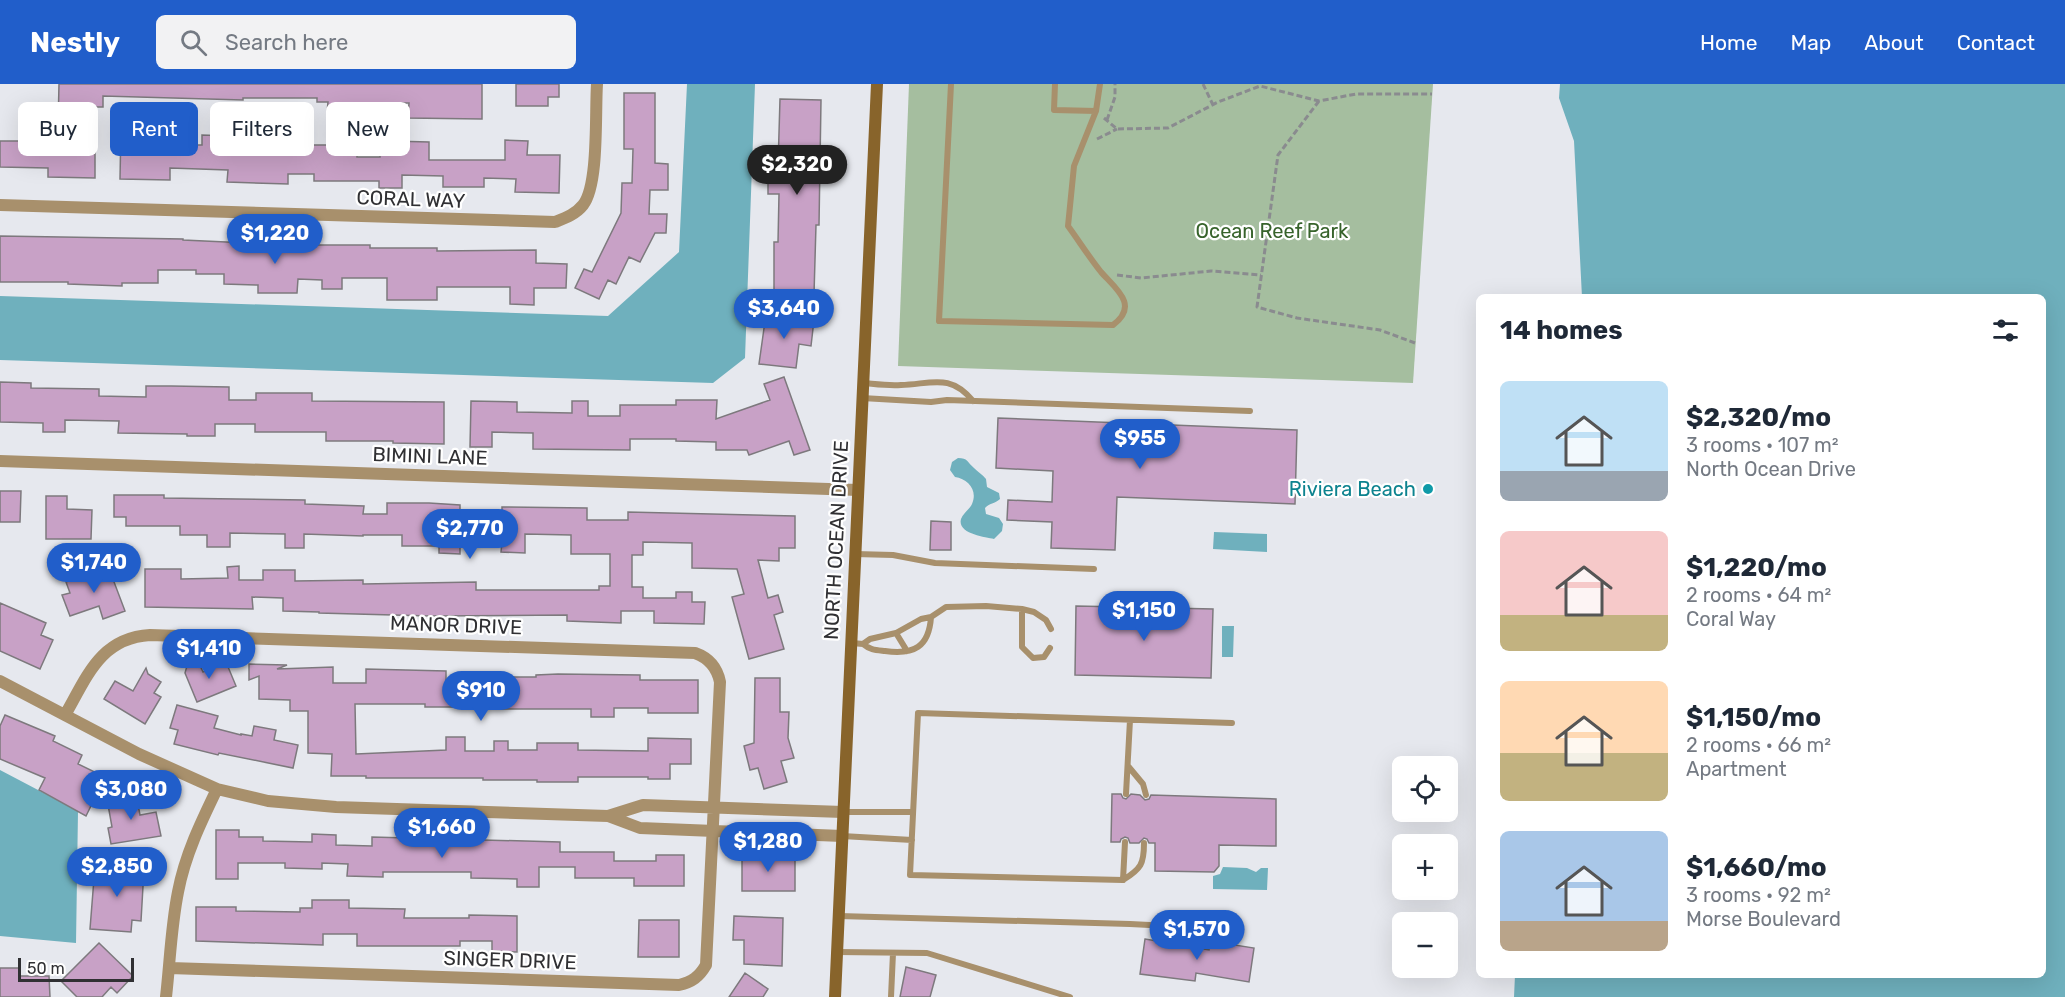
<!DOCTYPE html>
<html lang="en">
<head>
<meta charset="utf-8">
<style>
  body { margin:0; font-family:Rubik,sans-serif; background:#f2f2f3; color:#1f2937; height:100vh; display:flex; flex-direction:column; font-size:22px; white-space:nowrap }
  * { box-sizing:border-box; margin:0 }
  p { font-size:20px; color:#747a83 }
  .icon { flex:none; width:33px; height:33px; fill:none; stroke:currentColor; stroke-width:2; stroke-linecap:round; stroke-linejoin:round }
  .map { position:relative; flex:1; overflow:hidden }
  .side { position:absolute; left:1476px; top:210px; width:570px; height:684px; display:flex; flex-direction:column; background:#fff; border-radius:9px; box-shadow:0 6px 24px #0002 }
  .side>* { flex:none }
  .top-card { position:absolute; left:18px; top:18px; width:570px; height:54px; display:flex; gap:12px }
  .buttons { position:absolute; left:1392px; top:672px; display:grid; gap:12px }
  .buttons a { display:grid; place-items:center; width:66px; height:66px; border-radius:9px; background:#fff; box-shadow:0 6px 24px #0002; font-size:30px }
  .scale { position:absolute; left:18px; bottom:15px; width:116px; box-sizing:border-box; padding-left:6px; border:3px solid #303033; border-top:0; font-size:16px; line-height:21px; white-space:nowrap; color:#303033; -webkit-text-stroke:4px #fff; paint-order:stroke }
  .price { position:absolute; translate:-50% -51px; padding:0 14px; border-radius:21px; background:#215eca; color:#fff; font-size:20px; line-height:39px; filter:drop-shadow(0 2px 3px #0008) }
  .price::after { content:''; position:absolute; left:50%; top:36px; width:18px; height:14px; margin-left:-9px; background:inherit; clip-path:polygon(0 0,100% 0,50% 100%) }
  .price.current { background:#222; color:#fff }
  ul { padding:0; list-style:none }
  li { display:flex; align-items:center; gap:18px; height:150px; padding:0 24px }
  li span { display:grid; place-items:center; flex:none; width:168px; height:120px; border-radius:9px; color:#555 }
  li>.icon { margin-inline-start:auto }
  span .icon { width:72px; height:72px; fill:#fffc; stroke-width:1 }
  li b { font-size:26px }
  h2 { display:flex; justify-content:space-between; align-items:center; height:72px; padding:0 24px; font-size:26px }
  .tag { padding:0 21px; border-radius:9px; background:#fff; box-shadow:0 6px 24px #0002; font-size:21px; line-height:54px }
  .tag.current { background:#215eca; color:#fff }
  header { display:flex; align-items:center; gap:36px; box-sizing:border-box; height:84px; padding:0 30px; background:#215eca; color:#fff }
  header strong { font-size:28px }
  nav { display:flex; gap:33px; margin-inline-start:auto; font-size:21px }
  .search { width:420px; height:54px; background:#f2f2f3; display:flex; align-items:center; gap:15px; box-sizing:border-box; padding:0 21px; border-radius:9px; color:#747a83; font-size:22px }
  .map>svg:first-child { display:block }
  .green { fill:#a5be9f }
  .water { fill:#6fb0bd }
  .building { fill:#c8a1c6; stroke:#7d797d; stroke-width:1.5 }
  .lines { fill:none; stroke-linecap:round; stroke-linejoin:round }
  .path { stroke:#8a8b8f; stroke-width:3; stroke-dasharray:6 3; stroke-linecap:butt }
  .lane { stroke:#a8906c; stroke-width:6 }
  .street { stroke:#a8906c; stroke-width:12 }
  .secondary { stroke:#88642b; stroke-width:12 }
  .culture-dot { fill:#0f9aa8; stroke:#fff; stroke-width:2 }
  .labels { text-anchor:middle; stroke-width:4.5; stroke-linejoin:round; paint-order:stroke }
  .street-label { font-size:20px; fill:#303033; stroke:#fff }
  .park-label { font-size:20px; fill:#37632b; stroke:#fff }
  .culture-label { font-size:20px; fill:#0d838f; stroke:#fff; text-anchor:end }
</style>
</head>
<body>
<header>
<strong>Nestly</strong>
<div class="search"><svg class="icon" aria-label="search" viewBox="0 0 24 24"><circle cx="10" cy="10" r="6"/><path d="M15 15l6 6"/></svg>Search here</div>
<nav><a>Home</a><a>Map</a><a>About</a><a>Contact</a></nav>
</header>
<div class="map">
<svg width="2065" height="913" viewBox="0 0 2065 913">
  <rect width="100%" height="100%" fill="#e6e8ee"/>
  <path class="green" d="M909,0H1433L1413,299L898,282Z"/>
  <path class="water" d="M687,0H755L745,274L713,299L0,276V212L608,232L679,168Z
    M1560,0H2065V913H1514L1515,891H2043V213H1582L1574,57L1559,14Z
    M958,374C968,374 967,378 974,384C978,388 982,390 986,395L987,403L999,409L1000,415C995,420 989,419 985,424L986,430L999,434L1003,440L1002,447L994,455C985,453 957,450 961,435C963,429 970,425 972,420C978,406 968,395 955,393L950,386L952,378Z
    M1214,448L1267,450V468L1213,465Z
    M1222,542H1234L1233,573H1222Z
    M0,686L78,727L76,859L0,852Z
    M1223,783L1247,784L1256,788L1261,784H1268L1267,806L1213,805V792L1220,790Z"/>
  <path class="building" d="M59,0H482V35L408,34L409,19H369L368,30L327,29L328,18H317V14H243V16L103,12V23H95V94L48,93V84L0,83V57H48V42H58Z
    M516,0H559V13H548V22H516Z
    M624,9H655V79L668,80V106H650L649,130H667L666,149H655L640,178L629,173L616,200L608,196L599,215L575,204L584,185L592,188L621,129L622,99H632L633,65H624Z
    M780,15L821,16L819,141H816L814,210H774V158H778L779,110H768V83H778Z
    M121,43H147V61H202V51L228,52L227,61L255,62V56H301V61H357V73H380V64H391V57L429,58V76H505V56L528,57L527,71H560L559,109L515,108L516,95L484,94V103H443V92L402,91V104H379V97H314V90H288V100L227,98L228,86L170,84V96L120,95Z
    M0,152L183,155V156L248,159H310V161H370V164H437V167L536,166V179L567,180L566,204H534V221L510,220V203H437V216H387V194H342V205H322V196L298,195L297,209H258V201L224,200V190H196V186H158V199H122V202L68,200V198H0Z
    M766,230L814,236L811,262L799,260L796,284L759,280Z
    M784,293L810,366L794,371L789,357L749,371L747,366H716V358L676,357V355H630V366L533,365V349L492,348V363H470L471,317L517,318V328L572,329V317H588V332H620V321H676V316H717L716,335L770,316L764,300Z
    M0,298L31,299V304L99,305V312L146,313V302H171L229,303V316H256V309H312V317L444,318V360L393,359V357H326V348H255V340H215V352H187V350L118,349L119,337L65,336V348H43V339L0,338Z
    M998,334L1297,346L1295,420L1117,413L1115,466L1051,464L1052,438L1007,436L1008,416L1052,418L1053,387L996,384Z
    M0,407H21L20,438H0Z
    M114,411H164V414L305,416V420L364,422L363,430H387V419H429L460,421V433L502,434V423L587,424V436H628V428L795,432V464H779V477L758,476L768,514L778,511L783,528L774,531L784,565L749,575L732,513L744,510L737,485L692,484V459L643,458V471H632V503H643V514H676V508H692V518H705L704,540L654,539V527H621V539L567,537V531L430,532L319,529V528L283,527V514L252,513L253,525L145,523V485H181V495L228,494L227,483L239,482V496H263V486H295V497L363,496V500L476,498V506H599V502H610V470H571V451L525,450V469L501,468L502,458L460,457V470L439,469V462H402V451H363V452L304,450V464H285V450L230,449V463H207V451H180V442H126V433H114Z
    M46,412H67V425L92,426L91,455H46Z
    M931,437L951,438V466H930Z
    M108,482L125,527L103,535L99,522L70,532L62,511L70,509L66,498Z
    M0,519L46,539L41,551L53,556L40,585L0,567Z
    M1076,522L1213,525L1211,594L1075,591Z
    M198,577L203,588L226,578L236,602L197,618L185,589L187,582Z
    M249,580L287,581L277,585L333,583V599H366V585L446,587V598H482V593H536V591L558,590L640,591V596H698V629H648V624H614V633H591V625H482V623H425V620H355L356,670L446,666V653H465V667H494V657H508V666H537V659H578V666L648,667V654L691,655V680H670V695H648V693H578V698H537V696H483V694H366V692H331L332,670L308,669V627H290V616L259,615V592L249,596Z
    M146,584L148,590L161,598L154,609L161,613L145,640L104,615L115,597L133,607Z
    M755,594H780V628H789L788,654L794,674L781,677L787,698L764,705L758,684L750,686L744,662L754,659Z
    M177,621L218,632L214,644L241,651V650L252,652L254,642L276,646L274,656L298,661L293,684L219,669L218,671L174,660L178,646L170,644Z
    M5,631L55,652L53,657L82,671L78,680L105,693L86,732L39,706L45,694L0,675V642Z
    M136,710L140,731L156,728L161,752L111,760L108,744L112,743L107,715Z
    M1112,710H1121L1123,714L1126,715L1131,710L1140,711L1145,716L1149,715L1151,711L1276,715V762L1219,761V782L1214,788L1155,787V759H1149L1147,755L1144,754L1139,759H1130L1128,754L1125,753L1121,755L1120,758H1111Z
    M216,746H239V753H263V757L312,758V750L336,751V761L372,762V753L560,758V768H614V777H656V771H684V802H634V794H575V783H539V803H517V795L471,794V788H383V793L347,792L348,780L322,779V785L285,784V779H238V795H216Z
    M742,772H795V807H742Z
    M95,782L144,785L141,837L132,836L131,848L90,845Z
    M312,816H349V824L405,825L404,834H469V831L517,832V868L492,867V857H460V862H357V850H323V861L196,857V823H236V827L300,828V824H312Z
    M734,832L783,834L782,882L744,880V856H733Z
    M639,836H679V873H638Z
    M1145,855L1209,866L1210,857L1254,864L1249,898L1196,889L1195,897L1140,890Z
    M99,859L133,892L117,909L111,903L102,913H77L61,897Z
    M906,883L936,891L930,913H900Z
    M0,884H19V892H49L50,913H0Z
    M745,889L768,905L763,913H729Z"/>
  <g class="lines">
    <path class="path" d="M1203,0L1213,21
      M1319,17L1278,71L1257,223L1297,234L1380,246L1415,259
      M1104,34L1117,45L1168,44L1218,18L1260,2L1319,17L1356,10H1432
      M1107,36L1115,13V0
      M1097,55L1117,45
      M1117,191L1141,194L1211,187L1261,191"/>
    <path class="lane" d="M951,0L939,237L1113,241C1140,221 1115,204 1101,188C1089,173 1079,157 1068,142L1074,82L1096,27L1100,0
      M1055,0L1054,26L1096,27
      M863,299C875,300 888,302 901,301C932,300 950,289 973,317
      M862,314L931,318L947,316L1250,327
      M855,470L893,471L935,479L1094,485
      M1022,525V563L1033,574L1044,573L1050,564
      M896,549L907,567
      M852,559L863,560L870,555L896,549L921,535L931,533L946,523L986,522L1022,525L1034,528L1046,536L1051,545
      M863,560C870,566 876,566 885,567C914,571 929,563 931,533
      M1128,682L1143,700L1146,711
      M1126,710L1130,636
      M843,728H913
      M842,752L912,756
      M1144,759C1144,780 1141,785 1123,796L910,791L918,629L1232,639
      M1123,796L1125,758
      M839,832L1130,840L1208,844
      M837,868L927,869L1070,913
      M891,913L893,869"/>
    <path class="street" d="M0,121L555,138C565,134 576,130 583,121C599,101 595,29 597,0
      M0,377L858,406
      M0,597L139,670L217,705L268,717L336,723L608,732L640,744L842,752
      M65,631C87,593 100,554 150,551L695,569C709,574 717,583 720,598L706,881C699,893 692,898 679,901L170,884
      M608,732L643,721L843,728
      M166,913C170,878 171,843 178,808C185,771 201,738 217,705"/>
    <path class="secondary" d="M835,913L877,0"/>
  </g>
  <circle class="culture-dot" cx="1428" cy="405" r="6"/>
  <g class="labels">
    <g class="street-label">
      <text transform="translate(411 115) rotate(2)" y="7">CORAL WAY</text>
      <text transform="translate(430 372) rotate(2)" y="7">BIMINI LANE</text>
      <text transform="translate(836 456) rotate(-87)" y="7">NORTH OCEAN DRIVE</text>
      <text transform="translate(456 541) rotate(2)" y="7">MANOR DRIVE</text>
      <text transform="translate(510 876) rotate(2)" y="7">SINGER DRIVE</text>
    </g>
    <g class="park-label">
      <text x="1272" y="154">Ocean Reef Park</text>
    </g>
    <g class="culture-label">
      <text x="1416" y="412">Riviera Beach</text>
    </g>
  </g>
</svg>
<div class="buttons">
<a><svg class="icon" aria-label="locate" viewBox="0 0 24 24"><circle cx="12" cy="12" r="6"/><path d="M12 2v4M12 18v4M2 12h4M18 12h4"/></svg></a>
<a>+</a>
<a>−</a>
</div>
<div class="scale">50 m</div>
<b class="price current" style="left:797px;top:112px">$2,320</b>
<b class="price" style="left:275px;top:181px">$1,220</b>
<b class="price" style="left:784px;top:256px">$3,640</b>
<b class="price" style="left:1140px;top:386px">$955</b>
<b class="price" style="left:470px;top:476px">$2,770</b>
<b class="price" style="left:94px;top:510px">$1,740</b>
<b class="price" style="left:1144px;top:558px">$1,150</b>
<b class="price" style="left:209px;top:596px">$1,410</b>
<b class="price" style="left:481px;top:638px">$910</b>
<b class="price" style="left:131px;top:737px">$3,080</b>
<b class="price" style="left:442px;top:775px">$1,660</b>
<b class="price" style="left:768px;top:789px">$1,280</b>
<b class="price" style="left:117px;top:814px">$2,850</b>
<b class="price" style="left:1197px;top:877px">$1,570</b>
<div class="top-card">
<a class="tag">Buy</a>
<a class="tag current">Rent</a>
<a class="tag">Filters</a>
<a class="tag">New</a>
</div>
<section class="side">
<h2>14 homes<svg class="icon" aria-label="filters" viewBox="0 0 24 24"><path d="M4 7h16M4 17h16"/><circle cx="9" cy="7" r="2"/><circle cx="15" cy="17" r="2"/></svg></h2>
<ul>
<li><span style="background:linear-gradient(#bfe0f5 75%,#9aa5b1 0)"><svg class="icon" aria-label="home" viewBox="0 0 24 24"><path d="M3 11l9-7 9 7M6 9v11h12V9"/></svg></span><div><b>$2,320/mo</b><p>3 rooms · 107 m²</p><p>North Ocean Drive</p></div></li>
<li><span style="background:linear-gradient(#f6c9c9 70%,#c2b280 0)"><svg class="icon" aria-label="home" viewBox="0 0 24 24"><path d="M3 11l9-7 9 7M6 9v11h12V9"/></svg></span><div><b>$1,220/mo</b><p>2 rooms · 64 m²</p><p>Coral Way</p></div></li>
<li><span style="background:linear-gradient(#ffd9b3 60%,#c2b280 0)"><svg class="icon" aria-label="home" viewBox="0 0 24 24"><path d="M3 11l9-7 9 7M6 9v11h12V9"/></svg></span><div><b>$1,150/mo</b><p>2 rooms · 66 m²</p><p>Apartment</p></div></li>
<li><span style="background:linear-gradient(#a9c7e8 75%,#b9a48a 0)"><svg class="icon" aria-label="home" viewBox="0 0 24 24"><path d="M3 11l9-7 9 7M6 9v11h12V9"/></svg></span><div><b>$1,660/mo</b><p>3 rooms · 92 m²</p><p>Morse Boulevard</p></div></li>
</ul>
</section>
</div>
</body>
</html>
